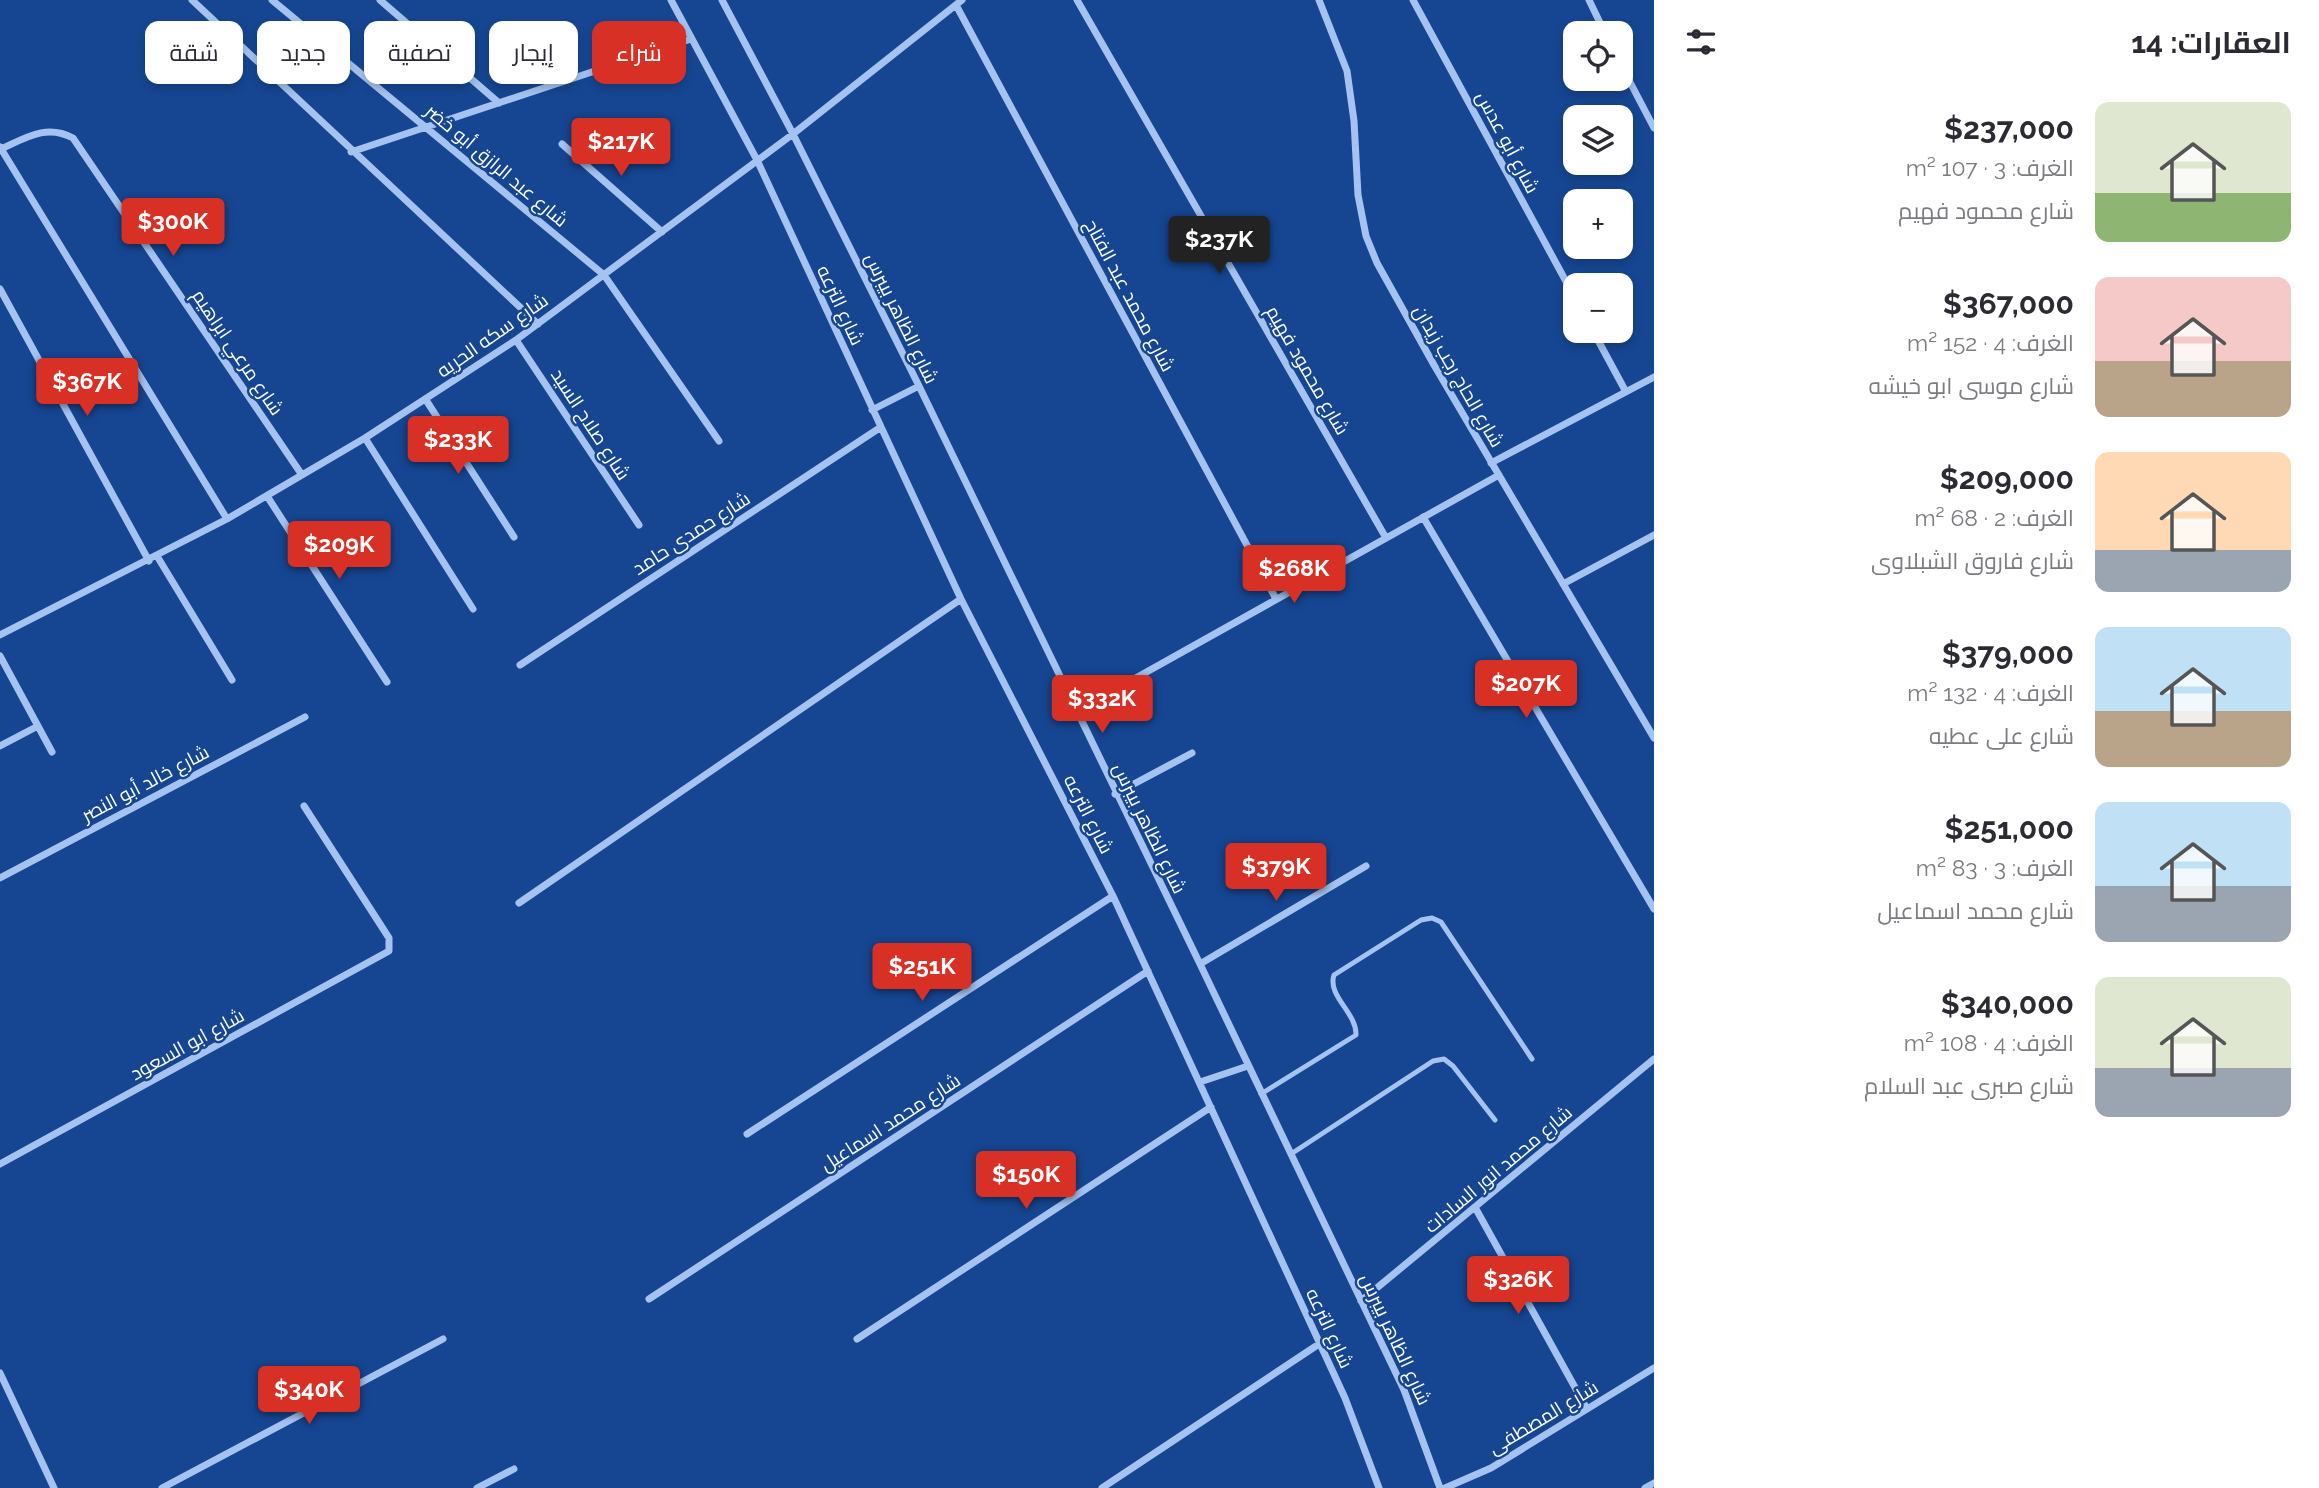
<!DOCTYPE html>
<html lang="ar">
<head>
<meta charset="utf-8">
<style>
  body { margin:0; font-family:Raleway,Cairo,sans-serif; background:#f2f2f3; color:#2b2b33; direction:rtl; height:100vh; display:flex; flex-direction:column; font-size:26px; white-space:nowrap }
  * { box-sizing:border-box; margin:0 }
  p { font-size:23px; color:#7c7c81 }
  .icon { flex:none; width:38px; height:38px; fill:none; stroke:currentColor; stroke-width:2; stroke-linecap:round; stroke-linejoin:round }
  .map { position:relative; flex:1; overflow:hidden; direction:ltr }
  .sheet { display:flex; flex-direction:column; background:#fff; width:665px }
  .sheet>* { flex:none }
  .guide { position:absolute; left:21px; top:21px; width:665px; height:63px; direction:rtl; display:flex; gap:14px }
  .tools { position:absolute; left:1563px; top:21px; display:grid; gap:14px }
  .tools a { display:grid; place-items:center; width:70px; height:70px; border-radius:14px; background:#fff; box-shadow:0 4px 10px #0003; font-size:35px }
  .price { position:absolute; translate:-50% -60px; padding:0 16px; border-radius:7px; background:#d93025; color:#fff; font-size:23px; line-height:46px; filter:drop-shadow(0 2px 4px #0008) }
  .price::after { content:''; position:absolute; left:50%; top:42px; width:21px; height:16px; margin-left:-10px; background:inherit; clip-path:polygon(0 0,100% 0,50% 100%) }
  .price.selected { background:#222; color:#fff }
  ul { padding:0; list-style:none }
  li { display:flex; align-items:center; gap:21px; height:175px; padding:0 28px }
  li span { display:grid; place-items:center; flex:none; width:196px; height:140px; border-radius:14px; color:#555 }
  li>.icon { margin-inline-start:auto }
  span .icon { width:84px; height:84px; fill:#fffc; stroke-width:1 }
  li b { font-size:30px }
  h2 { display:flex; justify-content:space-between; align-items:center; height:84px; padding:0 28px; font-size:30px }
  .pill { padding:0 24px; border-radius:14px; background:#fff; box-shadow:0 4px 10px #0003; font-size:24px; line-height:63px }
  .pill.selected { background:#d93025; color:#fff }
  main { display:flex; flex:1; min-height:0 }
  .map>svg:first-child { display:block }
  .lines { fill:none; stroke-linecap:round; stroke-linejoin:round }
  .service { stroke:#a4c3f0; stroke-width:5 }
  .minor { stroke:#a4c3f0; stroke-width:7 }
  .labels { text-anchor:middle; stroke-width:5; stroke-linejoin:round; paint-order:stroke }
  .street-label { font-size:19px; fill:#fff; stroke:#164692 }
</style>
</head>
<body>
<main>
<section class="sheet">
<h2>العقارات: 14<svg class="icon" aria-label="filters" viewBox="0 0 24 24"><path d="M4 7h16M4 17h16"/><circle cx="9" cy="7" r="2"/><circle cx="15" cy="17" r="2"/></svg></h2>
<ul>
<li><span style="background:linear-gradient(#dfe7d0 65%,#8fb573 0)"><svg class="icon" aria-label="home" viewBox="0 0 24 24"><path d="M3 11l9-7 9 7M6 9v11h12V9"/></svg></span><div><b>$237,000</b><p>الغرف: 3 · 107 m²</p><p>شارع محمود فهيم</p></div></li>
<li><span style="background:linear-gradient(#f6c9c9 60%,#b9a48a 0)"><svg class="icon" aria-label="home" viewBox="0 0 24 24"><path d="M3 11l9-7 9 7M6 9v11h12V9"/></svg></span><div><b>$367,000</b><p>الغرف: 4 · 152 m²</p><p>شارع موسى ابو خيشه</p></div></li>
<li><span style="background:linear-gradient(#ffd9b3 70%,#9aa5b1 0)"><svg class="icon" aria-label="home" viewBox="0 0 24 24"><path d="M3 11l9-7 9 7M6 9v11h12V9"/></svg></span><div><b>$209,000</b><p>الغرف: 2 · 68 m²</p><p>شارع فاروق الشبلاوى</p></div></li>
<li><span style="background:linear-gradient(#bfe0f5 60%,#b9a48a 0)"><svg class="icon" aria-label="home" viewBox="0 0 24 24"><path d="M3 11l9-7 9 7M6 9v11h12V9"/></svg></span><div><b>$379,000</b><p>الغرف: 4 · 132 m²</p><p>شارع على عطيه</p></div></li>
<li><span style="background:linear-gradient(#bfe0f5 60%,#9aa5b1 0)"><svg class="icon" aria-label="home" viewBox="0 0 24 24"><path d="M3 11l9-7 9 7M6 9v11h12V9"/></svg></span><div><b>$251,000</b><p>الغرف: 3 · 83 m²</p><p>شارع محمد اسماعيل</p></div></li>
<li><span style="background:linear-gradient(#dfe7d0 65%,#9aa5b1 0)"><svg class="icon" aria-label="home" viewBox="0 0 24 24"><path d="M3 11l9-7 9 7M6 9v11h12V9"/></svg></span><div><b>$340,000</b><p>الغرف: 4 · 108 m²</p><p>شارع صبرى عبد السلام</p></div></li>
</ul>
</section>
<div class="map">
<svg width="1654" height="1488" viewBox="0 0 1654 1488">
  <rect width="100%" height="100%" fill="#164692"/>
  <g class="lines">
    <path class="service" d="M1261,1094L1356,1035C1357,1013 1327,996 1334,975L1421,920L1432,918L1441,922L1532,1059
      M1291,1154L1433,1061L1444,1059L1453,1066L1495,1120"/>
    <path class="minor" d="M192,0L538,324
      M272,0L604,275L719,441
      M380,0L499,103
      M671,0L757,160L961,599L1113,896L1345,1398L1379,1488
      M722,0L793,134L919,386L1200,964L1404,1390L1440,1488
      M1077,0L1386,538
      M1319,0L1347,71L1354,121L1358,195L1366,236L1377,263L1434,365L1654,738
      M1413,0L1575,298
      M1589,0L1605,33
      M956,5L1276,599
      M1620,63L1654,128
      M562,144L662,232
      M0,147L227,519
      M1,149C27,137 47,124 73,138L302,475
      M351,152L691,39
      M0,289L149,561
      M1593,331L1626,392
      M516,340L639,525
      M426,400L514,537
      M872,410L919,386
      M365,438L473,609
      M1491,463L1654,377
      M267,496L387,682
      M1423,517L1654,909
      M157,556L232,680
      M1563,584L1654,535
      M0,635L227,519L365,438L516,340L793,134L962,0
      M0,656L52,752
      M520,665L881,427
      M1075,712L1499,475
      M0,746L38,726
      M1115,794L1192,753
      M0,878L305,717
      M519,903L961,599
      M1200,964L1366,866
      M1200,1082L1248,1066
      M747,1134L1113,896
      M0,1164L389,951V938L304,806
      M1476,1209L1587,1409
      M649,1299L1148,971
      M1361,1301L1654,1059
      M857,1339L1211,1107
      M0,1373L54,1488
      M162,1488L443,1339
      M477,1488L514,1469
      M1102,1488L1319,1344
      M1445,1488L1491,1468L1654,1368
      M1645,1488L1654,1483"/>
  </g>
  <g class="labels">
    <g class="street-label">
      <text transform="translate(1508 142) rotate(62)" y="7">شارع أبو عدس</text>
      <text transform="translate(497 165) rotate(40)" y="7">شارع عبد الرازق أبو خضر</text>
      <text transform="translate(1130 295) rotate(62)" y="7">شارع محمد عبد الفتاح</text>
      <text transform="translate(841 305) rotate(65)" y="7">شارع الترعه</text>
      <text transform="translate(902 318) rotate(64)" y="7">شارع الظاهر بيبرس</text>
      <text transform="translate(492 335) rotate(-35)" y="7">شارع سكه الحريه</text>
      <text transform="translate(238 352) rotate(56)" y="7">شارع مرعي ابراهيم</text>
      <text transform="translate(1308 370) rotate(60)" y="7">شارع محمود فهيم</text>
      <text transform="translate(1459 376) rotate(60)" y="7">شارع الحاج رجب زيدان</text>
      <text transform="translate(591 424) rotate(57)" y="7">شارع صلاح السيد</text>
      <text transform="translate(691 533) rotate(-33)" y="7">شارع حمدى حامد</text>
      <text transform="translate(145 783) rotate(-28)" y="7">شارع خالد أبو النصر</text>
      <text transform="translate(1089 814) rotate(63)" y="7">شارع الترعه</text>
      <text transform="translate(1150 828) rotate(64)" y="7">شارع الظاهر بيبرس</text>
      <text transform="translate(187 1044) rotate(-29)" y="7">شارع ابو السعود</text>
      <text transform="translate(890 1122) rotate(-33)" y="7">شارع محمد اسماعيل</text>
      <text transform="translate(1498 1169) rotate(-40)" y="7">شارع محمد انور السادات</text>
      <text transform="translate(1330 1328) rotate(65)" y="7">شارع الترعه</text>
      <text transform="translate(1396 1339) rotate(65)" y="7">شارع الظاهر بيبرس</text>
      <text transform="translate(1543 1417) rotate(-31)" y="7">شارع المصطفى</text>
    </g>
  </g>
</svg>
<div class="tools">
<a><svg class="icon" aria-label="locate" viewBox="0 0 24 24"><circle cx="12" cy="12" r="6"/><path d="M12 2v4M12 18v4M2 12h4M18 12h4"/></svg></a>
<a><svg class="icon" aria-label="layers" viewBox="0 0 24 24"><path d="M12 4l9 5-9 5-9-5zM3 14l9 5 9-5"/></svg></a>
<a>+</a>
<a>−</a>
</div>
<b class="price" style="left:621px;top:178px">$217K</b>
<b class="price" style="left:173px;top:258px">$300K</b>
<b class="price selected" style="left:1219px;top:276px">$237K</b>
<b class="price" style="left:87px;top:418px">$367K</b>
<b class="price" style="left:458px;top:476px">$233K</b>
<b class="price" style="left:339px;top:581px">$209K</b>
<b class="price" style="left:1294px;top:605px">$268K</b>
<b class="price" style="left:1526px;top:720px">$207K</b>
<b class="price" style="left:1102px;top:735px">$332K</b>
<b class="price" style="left:1276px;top:903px">$379K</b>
<b class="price" style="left:922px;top:1003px">$251K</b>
<b class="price" style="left:1026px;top:1211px">$150K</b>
<b class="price" style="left:1518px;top:1316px">$326K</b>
<b class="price" style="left:309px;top:1426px">$340K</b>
<div class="guide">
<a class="pill selected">شراء</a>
<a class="pill">إيجار</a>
<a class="pill">تصفية</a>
<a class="pill">جديد</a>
<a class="pill">شقة</a>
</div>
</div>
</main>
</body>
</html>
